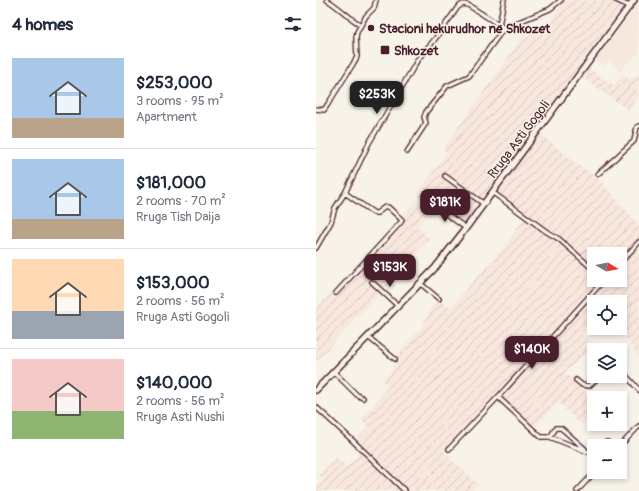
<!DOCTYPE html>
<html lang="en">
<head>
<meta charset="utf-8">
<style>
  body { margin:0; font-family:Pangolin,sans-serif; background:#f6f6f7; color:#1f2937; height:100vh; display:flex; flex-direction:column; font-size:15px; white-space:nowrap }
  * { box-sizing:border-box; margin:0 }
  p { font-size:13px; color:#747a83 }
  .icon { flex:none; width:22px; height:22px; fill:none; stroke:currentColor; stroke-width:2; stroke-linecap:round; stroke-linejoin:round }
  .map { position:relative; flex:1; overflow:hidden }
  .sheet { display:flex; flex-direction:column; background:#fff; width:316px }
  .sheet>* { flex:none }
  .needle { width:26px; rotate:100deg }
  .tools { position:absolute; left:271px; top:247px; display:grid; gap:8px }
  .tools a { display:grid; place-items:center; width:40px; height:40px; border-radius:0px; background:#fff; box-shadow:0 2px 6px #0003; font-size:20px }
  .price { position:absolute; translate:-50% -34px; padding:0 9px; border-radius:8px; background:#4a1f2b; color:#fff; font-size:13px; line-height:26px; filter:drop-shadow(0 1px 2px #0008) }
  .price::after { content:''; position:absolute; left:50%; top:24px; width:12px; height:9px; margin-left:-6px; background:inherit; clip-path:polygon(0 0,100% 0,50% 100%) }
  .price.selected { background:#222; color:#fff }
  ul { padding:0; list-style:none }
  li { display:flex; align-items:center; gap:12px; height:100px; padding:0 12px }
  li+li { border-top:1px solid #e0e1e3 }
  li span { display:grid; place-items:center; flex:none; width:112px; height:80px; border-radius:0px; color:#555 }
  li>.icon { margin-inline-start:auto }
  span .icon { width:48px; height:48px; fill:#fffc; stroke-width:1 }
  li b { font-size:17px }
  h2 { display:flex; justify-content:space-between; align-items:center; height:48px; padding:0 12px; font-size:17px }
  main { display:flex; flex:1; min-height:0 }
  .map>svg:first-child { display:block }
  .built { fill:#f8e7dd }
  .industrial { fill:url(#industrial-furrows); fill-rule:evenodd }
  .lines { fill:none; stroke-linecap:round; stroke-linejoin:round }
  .street-casing { stroke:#4a1f2b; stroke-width:6 }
  .secondary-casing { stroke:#4a1f2b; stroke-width:8 }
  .street { stroke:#f7f3e8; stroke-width:3.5 }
  .secondary { stroke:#f7f3e8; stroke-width:5 }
  .poi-dot { fill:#4a1f2b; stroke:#f7f3e8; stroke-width:1.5 }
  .labels { text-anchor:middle; stroke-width:3; stroke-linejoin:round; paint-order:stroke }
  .poi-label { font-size:13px; font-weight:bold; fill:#4a1f2b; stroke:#f7f3e8; text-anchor:start }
  .street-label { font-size:13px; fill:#4a1f2b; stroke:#f7f3e8 }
</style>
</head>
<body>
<main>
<section class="sheet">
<h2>4 homes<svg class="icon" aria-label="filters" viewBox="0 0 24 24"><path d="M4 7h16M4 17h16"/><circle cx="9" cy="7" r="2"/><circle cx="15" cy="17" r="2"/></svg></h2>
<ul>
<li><span style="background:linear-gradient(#a9c7e8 75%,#b9a48a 0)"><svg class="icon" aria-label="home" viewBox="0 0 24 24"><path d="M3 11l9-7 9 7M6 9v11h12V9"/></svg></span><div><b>$253,000</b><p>3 rooms · 95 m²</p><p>Apartment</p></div></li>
<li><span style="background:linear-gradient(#a9c7e8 75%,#b9a48a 0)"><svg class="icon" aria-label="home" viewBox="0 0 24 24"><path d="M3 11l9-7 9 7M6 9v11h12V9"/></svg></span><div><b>$181,000</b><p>2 rooms · 70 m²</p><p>Rruga Tish Daija</p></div></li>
<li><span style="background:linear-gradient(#ffd9b3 65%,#9aa5b1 0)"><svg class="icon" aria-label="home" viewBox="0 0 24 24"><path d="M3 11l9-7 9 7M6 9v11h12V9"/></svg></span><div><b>$153,000</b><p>2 rooms · 56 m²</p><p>Rruga Asti Gogoli</p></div></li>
<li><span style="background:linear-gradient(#f6c9c9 65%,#8fb573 0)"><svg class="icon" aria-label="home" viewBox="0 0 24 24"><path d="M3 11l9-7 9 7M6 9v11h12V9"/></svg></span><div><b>$140,000</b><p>2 rooms · 56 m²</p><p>Rruga Asti Nushi</p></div></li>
</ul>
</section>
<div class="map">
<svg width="323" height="491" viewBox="0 0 323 491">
  <defs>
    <pattern id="industrial-furrows" width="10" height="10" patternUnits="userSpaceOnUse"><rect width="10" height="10" fill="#f8e7dd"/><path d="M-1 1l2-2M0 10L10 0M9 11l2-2" fill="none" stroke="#d6c6be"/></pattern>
  </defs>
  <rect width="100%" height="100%" fill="#f7f3e8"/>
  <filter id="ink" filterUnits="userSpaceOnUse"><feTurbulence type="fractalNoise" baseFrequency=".025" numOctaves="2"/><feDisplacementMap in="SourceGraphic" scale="8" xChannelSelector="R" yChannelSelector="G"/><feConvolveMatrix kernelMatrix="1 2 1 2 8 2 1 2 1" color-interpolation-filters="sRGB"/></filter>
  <g filter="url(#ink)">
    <path class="built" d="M322,3L323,53L308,66L305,72L293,60L287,67L279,59L291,42L293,43Z"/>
    <path class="industrial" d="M248,0H297L307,7L265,64L298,85L307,74L314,80L323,75V86L319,88L323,91V95L312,110L259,72L219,129L262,165L282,178L323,225V358L303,328H304V302H278V318L265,334L277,344L248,373L278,398V411L265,425L243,402L217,429L179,396L128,452L162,484L156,491H0V488L8,480L3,475L19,457L30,467L49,447L41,439L52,428L45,419L46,418L73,386L67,380L82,362L79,357L102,331L103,332L121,298L134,308L190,244L209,217L174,193L145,230L118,207L101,227L114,239L0,361V309L104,197L102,194L131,152L127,149L208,35L213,37L224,25L230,29ZM278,254H304V280H278Z"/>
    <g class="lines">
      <defs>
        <path id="street" d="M11,0C23,7 33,18 45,25
          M300,0L313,6
          M183,25L188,0
          M0,109L8,110L12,104L37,64L41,57L40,37L41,32L50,16L58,8L60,0
          M91,152L110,123L108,117L110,112L131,86L153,76L188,28L234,9L245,0
          M282,174L318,141L321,127L323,126
          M129,176L168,204
          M176,192L231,232L243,239L278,270
          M116,204L150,228
          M0,248L15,222L19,208L29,193L53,143L97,68L102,59L119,39L142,7L147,4L152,5L188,28
          M304,263L323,242
          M56,282L82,306
          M105,284L123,299
          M20,293L85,222L86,220L72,207H69L61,213H58L29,193
          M52,337L79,359
          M304,369L323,390
          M18,372L41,395L47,398
          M260,380L266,385L273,386L284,376
          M182,397L225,437H234L272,452L278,450
          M0,407L35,439L89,491
          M234,437L240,428H245L269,449
          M283,446L291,442L300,446
          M304,446L323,426
          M133,449L182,397L288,280
          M261,491L279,472"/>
        <path id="secondary" d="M0,390L119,268L150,228L318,0"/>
      </defs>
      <use href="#street" class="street-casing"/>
      <use href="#secondary" class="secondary-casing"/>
      <use href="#street" class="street"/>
      <use href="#secondary" class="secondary"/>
    </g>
  </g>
  <g class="poi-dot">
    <circle cx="55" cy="28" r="4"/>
    <rect x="64" y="45" width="10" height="10" rx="2"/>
  </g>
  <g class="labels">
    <g class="poi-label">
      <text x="63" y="33">Stacioni hekurudhor në Shkozet</text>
      <text x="78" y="55">Shkozet</text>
    </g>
    <g class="street-label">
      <text transform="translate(202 139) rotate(-53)" y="5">Rruga Asti Gogoli</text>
    </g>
  </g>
</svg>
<div class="tools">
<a><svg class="needle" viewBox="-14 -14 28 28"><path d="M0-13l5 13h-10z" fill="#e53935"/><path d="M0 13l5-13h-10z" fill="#747a83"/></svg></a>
<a><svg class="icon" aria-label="locate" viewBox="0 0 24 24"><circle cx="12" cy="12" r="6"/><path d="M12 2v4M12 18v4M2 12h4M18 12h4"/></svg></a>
<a><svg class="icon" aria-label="layers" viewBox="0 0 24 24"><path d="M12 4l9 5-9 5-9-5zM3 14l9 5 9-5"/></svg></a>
<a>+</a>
<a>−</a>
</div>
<b class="price selected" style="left:61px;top:115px">$253K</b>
<b class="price" style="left:129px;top:223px">$181K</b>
<b class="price" style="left:74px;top:288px">$153K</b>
<b class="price" style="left:216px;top:370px">$140K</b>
</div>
</main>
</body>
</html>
